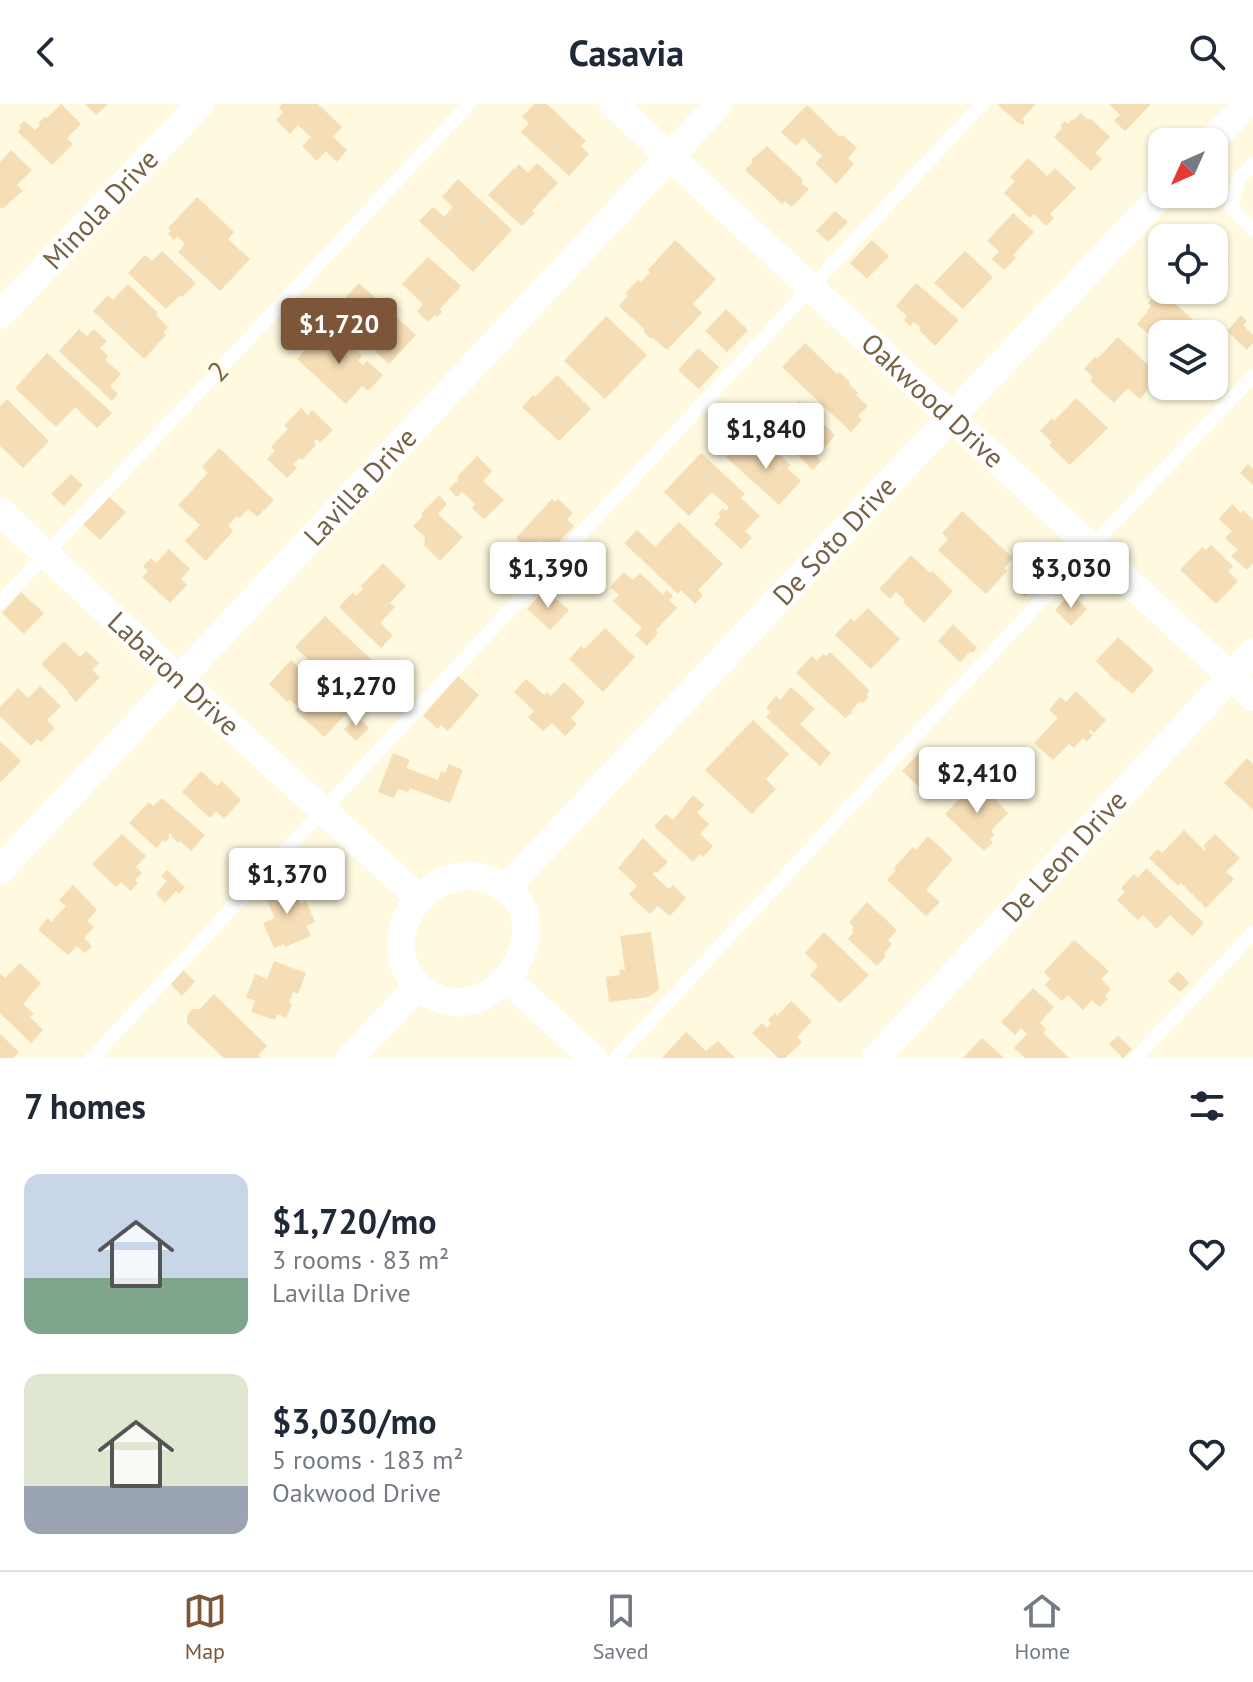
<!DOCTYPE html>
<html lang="en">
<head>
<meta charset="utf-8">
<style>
  body { margin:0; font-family:"PT Sans",sans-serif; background:#f6f6f7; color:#1f2937; height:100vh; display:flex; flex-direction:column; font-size:30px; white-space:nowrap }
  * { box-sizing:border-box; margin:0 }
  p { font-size:26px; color:#747a83 }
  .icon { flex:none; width:44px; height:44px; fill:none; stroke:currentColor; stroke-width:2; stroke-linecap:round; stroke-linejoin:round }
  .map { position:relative; height:954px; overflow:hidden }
  .panel { display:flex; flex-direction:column; background:#fff; flex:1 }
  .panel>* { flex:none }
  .needle { width:52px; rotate:225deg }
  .fabs { position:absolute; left:1148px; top:24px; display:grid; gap:16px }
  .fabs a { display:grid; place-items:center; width:80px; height:80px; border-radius:16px; background:#fff; box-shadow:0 2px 6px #0004; font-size:40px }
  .price { position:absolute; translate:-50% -68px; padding:0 18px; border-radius:8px; background:#fff; color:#222; font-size:26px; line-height:52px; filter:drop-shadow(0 2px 4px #0008) }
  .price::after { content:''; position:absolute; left:50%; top:48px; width:24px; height:18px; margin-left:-12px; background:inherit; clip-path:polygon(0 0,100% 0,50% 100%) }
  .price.on { background:#7d5639; color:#fff }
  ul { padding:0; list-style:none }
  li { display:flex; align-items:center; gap:24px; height:200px; padding:0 24px }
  li span { display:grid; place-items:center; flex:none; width:224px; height:160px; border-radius:16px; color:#555 }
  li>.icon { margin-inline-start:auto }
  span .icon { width:96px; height:96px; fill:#fffc; stroke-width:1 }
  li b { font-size:34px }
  h2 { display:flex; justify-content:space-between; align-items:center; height:96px; padding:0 24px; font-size:34px }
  header { display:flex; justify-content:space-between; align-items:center; height:104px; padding:0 24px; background:#fff; font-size:36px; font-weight:600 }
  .tab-bar { display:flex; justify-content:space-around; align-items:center; height:112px; border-top:2px solid #e0e1e3; background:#fff; font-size:22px; color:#747a83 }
  .tab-bar a { display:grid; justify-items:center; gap:4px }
  .tab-bar .on { color:#7d5639 }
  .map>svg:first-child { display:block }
  .building { fill:#f5ddb5 }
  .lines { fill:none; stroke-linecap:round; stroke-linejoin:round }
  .service { stroke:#fff; stroke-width:14 }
  .minor { stroke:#fff; stroke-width:28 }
  .labels { text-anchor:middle; stroke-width:7; stroke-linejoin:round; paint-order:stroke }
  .street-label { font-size:28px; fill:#756145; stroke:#fffbe6 }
</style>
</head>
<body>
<header><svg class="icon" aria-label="back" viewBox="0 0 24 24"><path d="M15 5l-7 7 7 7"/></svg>Casavia<svg class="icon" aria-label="search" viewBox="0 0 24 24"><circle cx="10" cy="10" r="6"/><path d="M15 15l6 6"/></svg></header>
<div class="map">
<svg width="1253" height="954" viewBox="0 0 1253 954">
  <rect width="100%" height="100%" fill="#fef9df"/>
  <path class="building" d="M61,0L81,20L67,34L73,40L52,61L18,28L21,24L19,22L24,17L35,26L40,21L39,19L45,12L47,14Z
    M85,0H108L96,11Z
    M282,0H318L342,23L333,33L347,46L337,58L326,47L317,57L302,42L311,33L298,21L290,30L276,16L283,8L279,4Z
    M534,0H547L586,37L581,42L589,50L569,72L521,28L529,19L522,13Z
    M997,0H1036L1022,15L1025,18L1022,21L1019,18L1018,19Z
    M1109,0H1151L1125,27L1114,17L1120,11Z
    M807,1L840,33L843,31L857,44L848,54L854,60L836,80L815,59L822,52L803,34L796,42L781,28Z
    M1081,9L1088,16L1090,14L1110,33L1095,49L1102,55L1091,67L1054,33L1062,24L1060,22L1065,17L1068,20L1072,15L1073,17Z
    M767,42L803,76L801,79L809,85L792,103L785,97L782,100L745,66L753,58L751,56Z
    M11,46L32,66L17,81L23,87L2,105L0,103V58Z
    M1028,54L1047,72L1055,64L1076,84L1050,110L1054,114L1046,122L1034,110L1030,114L1004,89L1015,77L1010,73Z
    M537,59L558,79L532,107L535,109L522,122L488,91L514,64L515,65L519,60L528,69Z
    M458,75L512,126L473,168L419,117L433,103L444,113L453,103L442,93Z
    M197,93L234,128L228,135L250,155L220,187L178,148L185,140L177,132L174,136L168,130L171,127L168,124Z
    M835,107L848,118L828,138L816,127Z
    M1013,109L1034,128L1013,151L1016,154L1004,166L992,155L999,147L987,137Z
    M675,136L716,175L693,200L702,209L667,246L653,234H650L644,228V225L619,202L628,192L625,189L638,176L641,178L650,168L648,166Z
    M872,136L889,152L867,175L850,159Z
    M1214,145L1229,159L1214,174Z
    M162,147L196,179L182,193L180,191L166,205L128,169L145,151L152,157Z
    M965,147L993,173L963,205L934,179Z
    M428,153L461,182L440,205L442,208L437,213L435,211L428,218L417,207L423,200L402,180Z
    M359,179L416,231L389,260L374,246L380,240L360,221L351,231L332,214L349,196L346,193Z
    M916,179L959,216L935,242L919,226L921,224L914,218L910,222L904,216L907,212L896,202Z
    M128,180L158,209L156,211L168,223L163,229L166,231L144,255L93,207L108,191L113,196Z
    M1160,186L1201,223L1195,230H1162V242L1137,220L1148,208L1147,207L1151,202L1148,199Z
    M726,205L748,226L727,248L705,227Z
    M1241,211L1247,217L1243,221L1253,231V239L1247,246L1227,227Z
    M606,212L647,251L605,295L564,257Z
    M327,223L337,232L339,230L362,251L358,257L363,261L367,257L383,271L368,287L362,282L346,300L297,255Z
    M79,225L87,232L94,225L107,237L100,244L108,252L105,256L121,270L110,282L118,290L112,297L59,247Z
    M1118,233L1160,272L1140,295L1128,284L1114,299L1090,277L1093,273L1084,265L1095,253L1097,255Z
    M805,239L837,270L839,268L850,278L849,280L858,289L856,291L868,302L858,312L862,316L851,328L782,263Z
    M698,244L719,263L699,285L678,266Z
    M47,249L112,309L97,324L75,303L56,323L15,284Z
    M557,271L591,305L559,337L522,303L533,291L535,293Z
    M1076,294L1108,324L1070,361L1049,341L1052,338L1040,327L1052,314L1054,317Z
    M7,295L49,337L23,364L0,342V302Z
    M799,297L835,331L817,353L821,357L813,366L776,331L787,320L781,315Z
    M301,304L308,311L312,306L333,326L320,339L316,335L314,338L316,341L302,356L300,354L293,360L297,364L287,374L267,355L275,347L271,343L288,325L284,322Z
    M740,338L755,353L768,339L791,361L787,364L801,377L779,401L726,353Z
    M219,344L274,396L257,413L248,405L240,414L237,412L228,421L233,427L206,457L185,437L200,421L178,401L208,369L202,363Z
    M701,349L745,390L741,394L760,412L745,427L752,434L741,445L714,420L721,412L718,410L723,404L726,407L729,403L712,388L689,412L664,388Z
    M477,352L492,367L483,377L504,396L484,415L472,404L475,400L462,388L457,393L449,385L459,375L457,373Z
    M1248,360L1253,365V381L1240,369Z
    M71,370L83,381L64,402L51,390Z
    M439,391L447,400L438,410L463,433L440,457L424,441L425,433L413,422L423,412L421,410Z
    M108,392L126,408L100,436L83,420Z
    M552,395L555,398L558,395L573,409L567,415L574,422L550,447L539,436L529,446L516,434Z
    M1232,400L1241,409L1243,406L1253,416V459L1247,466L1231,452L1238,446L1225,434L1232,427L1219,415Z
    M962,407L1013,454L1004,464L1007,467L986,490L938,446L948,435L942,429Z
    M679,418L723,460L698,486L703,491L695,500L681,486L678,490L624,439L637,426L655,443Z
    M1211,441L1233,462L1228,467L1238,477L1216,500L1180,466L1202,443L1206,446Z
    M169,445L190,465L181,475L187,481L170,499L142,473L148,467L143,462L151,454L156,459Z
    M911,451L930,469L932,467L953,487L924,519L903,498L905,496L896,488L890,495L879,485Z
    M1024,458L1042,475L1025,493L1015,483L1023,474L1016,467Z
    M383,459L406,482L390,499L395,503L380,519L393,531L381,544L339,503L353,488L356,492L363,485L361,482Z
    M624,468L633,476L640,469L663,491L667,486L673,492L669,496L677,504L656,526L658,529L647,542L635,531L642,524L613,497L619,491L610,483Z
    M545,485L569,506L550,526L527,505Z
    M21,488L44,509L24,530L2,509Z
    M1071,489L1087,505L1071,522L1055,506Z
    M868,504L900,535L871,565L835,531L851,514L854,518Z
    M325,512L377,561L365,574L347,556L339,564L335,560L325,571L295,543Z
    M953,520L977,544L972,549L971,547L960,558L938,537Z
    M605,524L635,553L603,588L569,555L581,542L584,545Z
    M1118,533L1154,566L1132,590L1117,576L1116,578L1096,557Z
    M64,537L80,553L86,547L99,559L92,566L100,573L76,598L68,589L69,588L41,560Z
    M830,548L870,587L866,591L869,593L862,599L860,597L851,607L853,608L845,614L796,569L812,552L817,557L823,550L826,552Z
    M291,556L325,588L331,582L353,603L324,633L295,606L298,603L290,596L287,598L269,580Z
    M387,567L406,585L388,604L368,586Z
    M458,572L479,591L448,627L441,621L438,625L423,612Z
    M526,575L544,591L547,588L551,592L564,578L585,598L571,614L577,620L565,632L552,619L543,627L528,613L534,607L514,588Z
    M40,582L61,602L47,616L55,624L41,638L37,635L31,642L0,612V603L18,584L28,594Z
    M791,583L815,605L800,620L831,649L820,662L766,613L771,608L766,604L776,592L780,596Z
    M1076,587L1106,616L1094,629L1090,626L1089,628L1093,631L1087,638L1083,634L1074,644L1069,640L1053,656L1034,639L1058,614L1049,606L1060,593L1066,598Z
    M357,612L369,624L356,637L344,625Z
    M753,616L789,650L766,675L776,685L752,710L705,666Z
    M0,637L21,657L0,679Z
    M921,647L946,672L928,691L902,667Z
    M393,649L410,656L406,664L438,676L441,667L445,669L449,660L463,666L450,699L410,684L408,688L398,685L394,694L378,688Z
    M1247,654L1253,660V706L1224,679Z
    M201,667L217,682L222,677L241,696L224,715L216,707L210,714L182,688Z
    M977,676L1008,709L991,727L994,731L990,736L993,738L984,747L945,710Z
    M693,691L704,701L697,709L709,720L700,730L713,742L703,753L700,750L693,758L654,722L666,710L673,716Z
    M162,694L205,731L191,747L180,737L178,739L171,732L172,731L170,729L168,731L170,733L165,738L163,736L156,744L129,719L149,698L153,702Z
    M1184,726L1205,747L1206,745L1203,742L1215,730L1240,754L1226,768L1234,775L1206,804L1181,779L1178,782L1149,754L1158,745L1162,749Z
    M122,730L146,752L136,763L142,769L135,776L138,779L131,787L121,778L116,783L92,760Z
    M928,732L953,755L926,786L940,798L926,812L887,776L896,766L894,764L913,743L916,746Z
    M643,734L668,758L657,769L655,767L652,770L669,785L673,781L686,794L670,812L658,802L650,810L640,801L629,790L637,782L618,764Z
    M1146,764L1204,819L1192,832L1170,811L1157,825L1143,811L1138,816L1117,796L1125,788L1121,784L1134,770L1138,774Z
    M167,766L185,783L179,790L176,787L165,799L156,790L167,777L161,772Z
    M291,776L301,800L306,797L315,818L306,822L311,832L285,843L284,840L274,844L263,819L275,814L263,788Z
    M73,781L97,806L87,817L94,823L84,834L92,842L85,849L77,842L68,851L38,826L48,814L51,818L66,802L59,796Z
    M867,798L897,826L888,836L892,840L884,850L886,852L877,862L848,835L854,828L852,826L854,824L849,818Z
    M651,828L659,885L649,893L609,898L606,873L620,871L619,866H625L620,832Z
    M824,828L869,871L840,899L810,871L818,862L805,849Z
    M1074,836L1109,867L1101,875L1111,885L1105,892L1108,895L1099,903L1092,896L1083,906L1068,891L1062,897L1045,881L1050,875L1044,868Z
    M274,857L306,869L298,890L293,888L289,899L292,900L286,914L277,910L275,916L251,908L255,897L246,894L255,870L267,875Z
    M20,859L41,879L23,900L34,910L30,913L43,926L31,939L0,909V869L5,874Z
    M183,866L195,877L182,892L171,880Z
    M1178,867L1189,879L1180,888L1168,877Z
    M1033,884L1054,903L1040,919L1046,925L1043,929L1069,954H1025L1014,944L1027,930L1021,924L1015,931L1001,918Z
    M214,890L267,942L258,951L261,954H224L187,919V911L193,905H200Z
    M791,897L812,917L797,933L802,938L785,954H778L752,929L762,919L767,924L771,919L768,916L775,909L777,912Z
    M686,928L706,947L718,937L735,954H662Z
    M0,930L19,948L14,954H0Z
    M1118,932L1132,945L1123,954L1109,940Z
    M982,934L1004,954H963Z"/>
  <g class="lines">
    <path class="service" d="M1253,60L1239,75L1231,104L1253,126
      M0,499L469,0
      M92,954L982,0
      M616,954L1091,443L1253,272
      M1136,954L1253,829"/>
    <g class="minor">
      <path id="s1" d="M613,0L1253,593"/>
      <path d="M1211,38L1247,0"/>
      <path id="s2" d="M0,211L200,0"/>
      <path id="s3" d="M0,407L179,575L419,794"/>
      <path id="s4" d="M0,766L719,0"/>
      <path d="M470,771C587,791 497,943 422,885C388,859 398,808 430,785C442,775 455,774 470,771Z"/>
      <path id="s5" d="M506,784L1162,90"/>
      <path d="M507,875L593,954"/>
      <path d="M350,954L418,882"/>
      <path id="s6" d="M876,954L1253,549"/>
    </g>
  </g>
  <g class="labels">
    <g class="street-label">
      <text dy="10" stroke="none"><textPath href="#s2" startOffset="146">Minola Drive</textPath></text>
      <text transform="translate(218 267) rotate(-47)" y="10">2</text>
      <text dy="10" stroke="none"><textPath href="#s1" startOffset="436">Oakwood Drive</textPath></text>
      <text dy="10" stroke="none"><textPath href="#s4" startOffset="526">Lavilla Drive</textPath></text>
      <text dy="10" stroke="none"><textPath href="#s5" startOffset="478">De Soto Drive</textPath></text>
      <text dy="10" stroke="none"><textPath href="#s3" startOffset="238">Labaron Drive</textPath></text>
      <text dy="10" stroke="none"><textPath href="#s6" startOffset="276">De Leon Drive</textPath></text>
    </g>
  </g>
</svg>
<div class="fabs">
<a><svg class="needle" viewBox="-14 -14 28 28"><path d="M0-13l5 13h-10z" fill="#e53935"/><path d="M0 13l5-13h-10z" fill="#747a83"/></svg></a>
<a><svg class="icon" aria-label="locate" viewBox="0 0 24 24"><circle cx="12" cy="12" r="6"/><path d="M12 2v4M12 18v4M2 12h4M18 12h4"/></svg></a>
<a><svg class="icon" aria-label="layers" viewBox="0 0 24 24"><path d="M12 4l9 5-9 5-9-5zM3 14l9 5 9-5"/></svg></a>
</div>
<b class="price on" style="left:339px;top:262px">$1,720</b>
<b class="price" style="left:766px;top:367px">$1,840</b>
<b class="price" style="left:548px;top:506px">$1,390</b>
<b class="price" style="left:1071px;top:506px">$3,030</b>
<b class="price" style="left:356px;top:624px">$1,270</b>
<b class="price" style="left:977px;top:711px">$2,410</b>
<b class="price" style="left:287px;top:812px">$1,370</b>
</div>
<section class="panel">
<h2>7 homes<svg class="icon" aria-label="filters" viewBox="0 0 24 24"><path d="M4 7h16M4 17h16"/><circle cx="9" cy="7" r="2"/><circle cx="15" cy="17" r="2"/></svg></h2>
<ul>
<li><span style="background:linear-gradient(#c9d6e8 65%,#7fa58c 0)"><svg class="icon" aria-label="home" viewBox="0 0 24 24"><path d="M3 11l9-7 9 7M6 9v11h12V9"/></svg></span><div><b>$1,720/mo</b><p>3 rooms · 83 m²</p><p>Lavilla Drive</p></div><svg class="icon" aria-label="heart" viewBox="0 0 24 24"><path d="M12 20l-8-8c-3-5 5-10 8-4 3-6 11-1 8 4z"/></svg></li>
<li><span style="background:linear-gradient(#dfe7d0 70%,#9aa5b1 0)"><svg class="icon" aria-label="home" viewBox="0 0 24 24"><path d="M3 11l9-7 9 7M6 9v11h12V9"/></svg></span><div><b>$3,030/mo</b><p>5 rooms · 183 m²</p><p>Oakwood Drive</p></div><svg class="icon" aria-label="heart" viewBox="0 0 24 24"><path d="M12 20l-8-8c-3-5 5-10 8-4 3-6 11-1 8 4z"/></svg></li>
</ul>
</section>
<nav class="tab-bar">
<a class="on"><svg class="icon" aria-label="map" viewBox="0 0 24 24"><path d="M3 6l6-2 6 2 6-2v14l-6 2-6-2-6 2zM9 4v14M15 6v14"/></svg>Map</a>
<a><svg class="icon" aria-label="saved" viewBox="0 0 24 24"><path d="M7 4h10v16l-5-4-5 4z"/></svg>Saved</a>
<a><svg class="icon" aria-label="home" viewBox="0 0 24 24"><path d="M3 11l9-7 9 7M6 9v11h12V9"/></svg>Home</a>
</nav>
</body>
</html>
